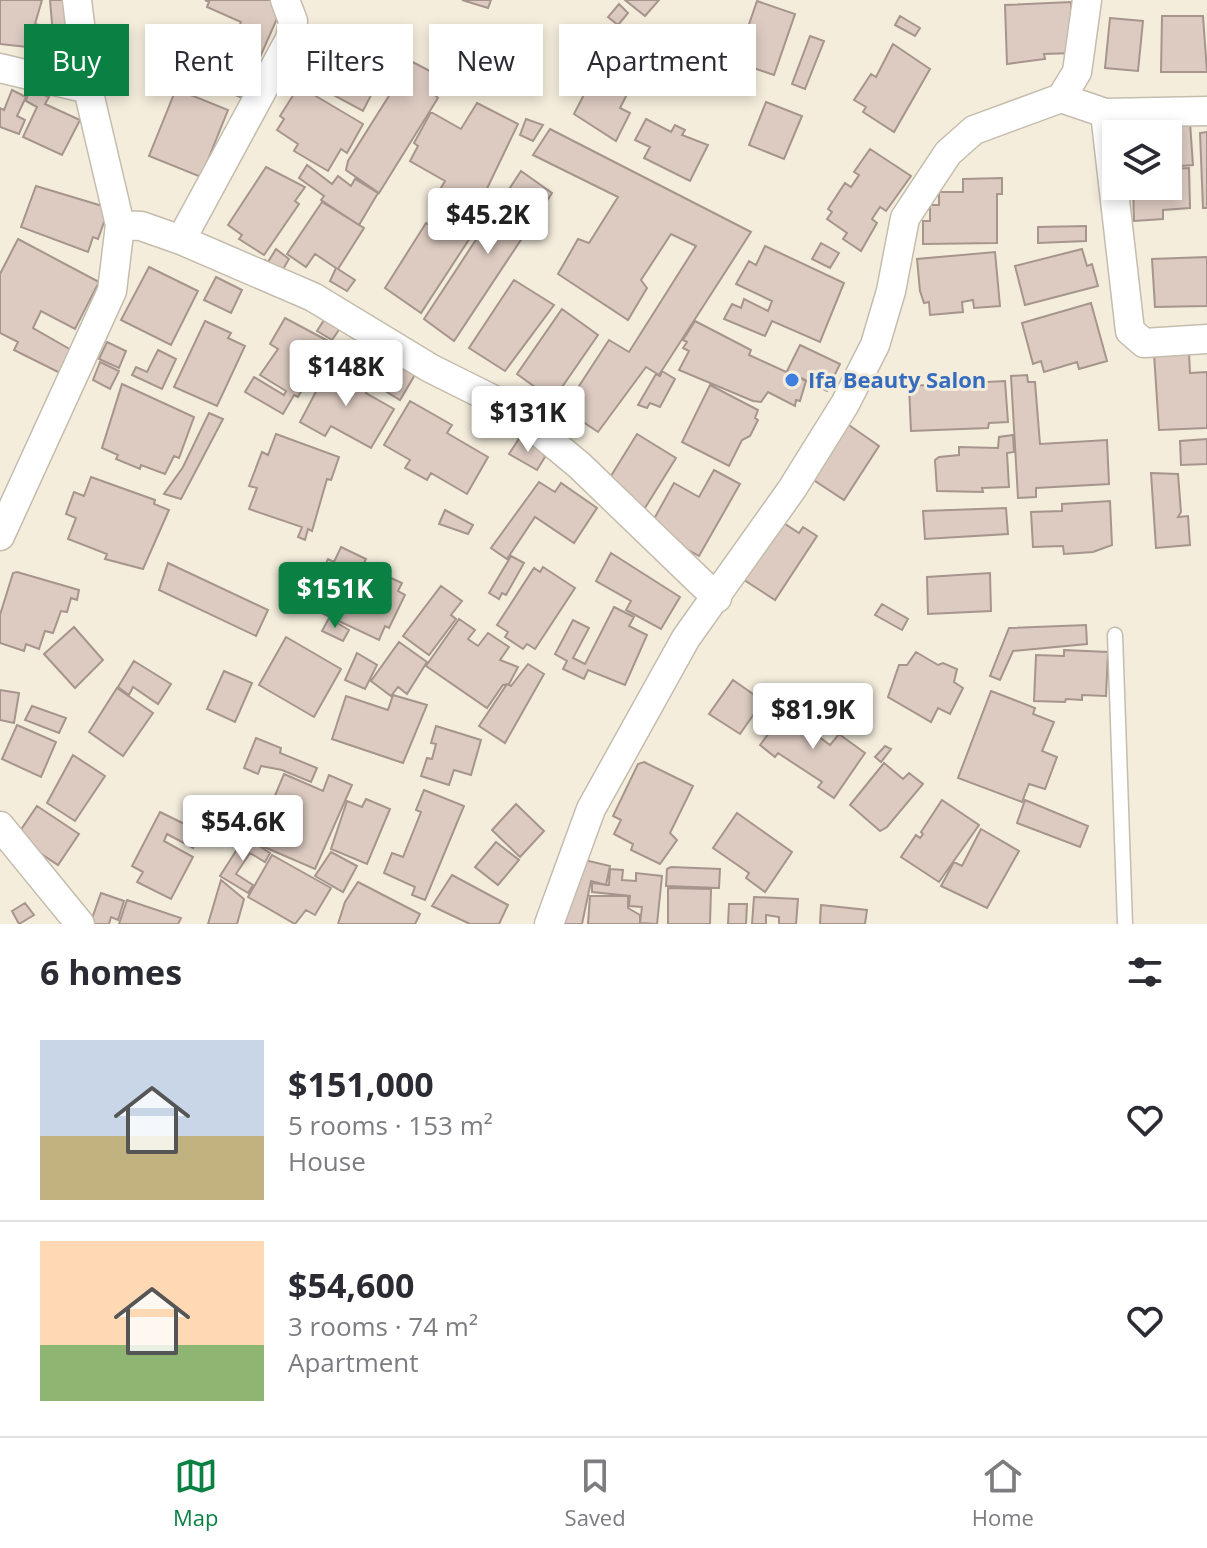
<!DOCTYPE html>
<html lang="en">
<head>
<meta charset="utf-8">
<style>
  body { margin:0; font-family:"Open Sans",sans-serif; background:#f7f7f7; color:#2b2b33; height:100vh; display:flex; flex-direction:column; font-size:30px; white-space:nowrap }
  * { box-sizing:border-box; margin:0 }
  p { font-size:26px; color:#7c7c81 }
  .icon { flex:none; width:44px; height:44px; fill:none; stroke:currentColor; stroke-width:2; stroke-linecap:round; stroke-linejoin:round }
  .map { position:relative; height:924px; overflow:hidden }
  .panel { display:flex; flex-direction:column; background:#fff; flex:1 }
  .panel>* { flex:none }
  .hud { position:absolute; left:24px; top:24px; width:800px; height:72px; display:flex; gap:16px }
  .tools { position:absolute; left:1102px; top:120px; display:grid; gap:16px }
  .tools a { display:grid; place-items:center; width:80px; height:80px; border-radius:0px; background:#fff; box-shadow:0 4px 12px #0003; font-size:40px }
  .price { position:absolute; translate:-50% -68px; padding:0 18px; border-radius:8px; background:#fff; color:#222; font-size:26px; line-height:52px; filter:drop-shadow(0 2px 4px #0008) }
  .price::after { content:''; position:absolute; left:50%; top:48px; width:24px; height:18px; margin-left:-12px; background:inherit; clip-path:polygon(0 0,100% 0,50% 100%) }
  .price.current { background:#0b8043; color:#fff }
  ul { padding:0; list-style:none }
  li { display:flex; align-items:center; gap:24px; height:200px; padding:0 40px }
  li+li { border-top:2px solid #e1e1e2 }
  li span { display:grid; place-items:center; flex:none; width:224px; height:160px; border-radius:0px; color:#555 }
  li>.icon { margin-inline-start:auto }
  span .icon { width:96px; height:96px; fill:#fffc; stroke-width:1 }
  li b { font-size:34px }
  h2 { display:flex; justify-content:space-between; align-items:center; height:96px; padding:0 40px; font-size:34px }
  .pill { padding:0 28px; border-radius:0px; background:#fff; box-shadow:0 4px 12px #0003; font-size:28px; line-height:72px }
  .pill.current { background:#0b8043; color:#fff }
  .menu { display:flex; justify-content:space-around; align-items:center; height:112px; border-top:2px solid #e1e1e2; background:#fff; font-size:22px; color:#7c7c81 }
  .menu a { display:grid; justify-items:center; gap:4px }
  .menu .current { color:#0b8043 }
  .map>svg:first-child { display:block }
  .building { fill:#ddcbc1; stroke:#a6958c; stroke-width:2 }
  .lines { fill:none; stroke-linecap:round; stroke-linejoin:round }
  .lane-casing { stroke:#c4bdad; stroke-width:17 }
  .street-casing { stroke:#c4bdad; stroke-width:31 }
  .lane { stroke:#fff; stroke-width:14 }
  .street { stroke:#fff; stroke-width:28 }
  .shop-dot { fill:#3f7fe0; stroke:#f4eddc; stroke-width:3 }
  .labels { text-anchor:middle; stroke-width:6; stroke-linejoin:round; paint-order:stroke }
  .shop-label { font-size:22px; font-weight:bold; fill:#366cbe; stroke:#f4eddc; text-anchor:start }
</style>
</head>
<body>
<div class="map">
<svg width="1207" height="924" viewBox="0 0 1207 924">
  <rect width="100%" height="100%" fill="#f4eddc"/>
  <path class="building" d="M0,0H42L35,24L39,25L36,48L0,44Z
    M50,0H71L76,57L57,61L44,59V46L54,47Z
    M205,0H271L283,5L242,98L197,78L208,54L226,56L241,22L207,7L209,2Z
    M462,0H491L488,8Z
    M625,0H659L645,16Z
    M757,1L795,14L774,75L736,62Z
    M1071,2L1073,53L1044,54L1045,59L1007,64L1005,5Z
    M619,4L628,13L618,25L608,17Z
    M900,16L920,28L915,36L895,25Z
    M1162,16H1203L1207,72H1161Z
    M1110,18L1143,21L1138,71L1105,68Z
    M308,29L386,66L363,111L287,70Z
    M810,36L824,41L805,89L792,84Z
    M893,44L930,69L894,132L863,112L866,107L854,100L871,74L876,77Z
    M403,57L445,79L435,95L438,98L379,193L346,170L348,161L397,83L390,79L391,72Z
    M613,60L638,73L620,108L630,113L616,141L574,114L593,77L596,79L605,63L610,66Z
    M299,86L363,124L347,153L341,149L328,171L294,151L298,144L277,130L284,119L280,116Z
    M30,89L49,97L45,104L80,120L62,155L23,137L37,107L26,101Z
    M176,89L228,110L201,177L149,156Z
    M12,90L26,97L17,116L25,120L19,134L0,127V108L4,110Z
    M766,102L802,116L784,159L749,145Z
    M477,103L518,124L481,201L464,191L459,201L439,191L445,181L410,161L418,146L414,143L431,112L461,129Z
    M526,119L543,125L533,141L520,135Z
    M646,119L671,132L675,125L685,130L682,135L708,145L690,181L644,158L650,147L635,140Z
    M1190,123L1193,165L1168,167V134H1135V126Z
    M550,129L751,232L659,375L646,367L598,432L564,409L609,340L629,352L696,246L671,234L641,280L647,288L628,320L558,274L578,239L589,243L618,197L533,155Z
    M1207,132V208H1203L1200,133Z
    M870,149L911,176L886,211L880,207L872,219L877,223L861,251L843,239L847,233L827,219L832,212L828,209L845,183L851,187L859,175L854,172Z
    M307,165L332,184L338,176L351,186L355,179L378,193L359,225L321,200L324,196L299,178Z
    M266,167L305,187L295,201L299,204L264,255L239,239L242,235L228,225Z
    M1189,168L1190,208L1163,210V219L1134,221L1133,186H1168V169Z
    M521,171L552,193L454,341L424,319Z
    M1002,178V194H997V243L923,244V221H930V205H939V192H963V179Z
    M36,186L109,208L98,239L93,237L88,252L21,227Z
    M322,202L364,228L338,269L355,280L347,291L330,281L336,268L315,254L306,267L287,254Z
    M460,205L483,218L421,313L385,288L426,223L444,234Z
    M1086,226V241L1038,243V227Z
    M18,239L99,282L75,329L41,311L33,328L73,351L60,373L14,350L18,342L0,333V274Z
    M821,243L839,253L830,268L812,259Z
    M765,246L844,283L820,342L772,321L765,336L724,319L732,304L741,308L744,299L768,311L772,301L736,284L749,261L756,265Z
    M276,249L289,259L279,276L261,266L265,260L268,262Z
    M1082,249L1087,266L1092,264L1098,286L1025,305L1015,266Z
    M995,252L1000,306L974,308L973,300L962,302L963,312L930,315L929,302L924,303L920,291L917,259Z
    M1207,257V306L1155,307L1152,259Z
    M149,267L198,291L171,345L121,320Z
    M216,277L242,290L231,313L204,300Z
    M514,280L554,305L505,371L469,348Z
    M1091,303L1107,361L1079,369L1077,362L1044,372L1041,361L1033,364L1022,323Z
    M562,309L598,335L553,400L517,374Z
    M326,317L341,327L332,340L317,331Z
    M285,318L330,342L298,397L294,395L283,414L245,392L254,377L284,395L286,391L260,375L278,349L270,344Z
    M205,321L231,333L228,338L245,346L217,406L174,387Z
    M695,321L751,350L749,355L806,381L800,401L796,400L795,406L768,392L761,402L753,401L679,370L689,351L683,348L687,342L683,340Z
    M107,342L126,351L119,368L99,359Z
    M800,345L840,364L827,391L787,371Z
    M158,350L176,359L162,389L132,375L136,367L147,372Z
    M1189,353L1190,373L1207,372V428L1159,430L1154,354Z
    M100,362L119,371L110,389L93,380Z
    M331,363L370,385L366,393L394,409L371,448L331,426L325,436L300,422Z
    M400,363L416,373L400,400L382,389Z
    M662,371L675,379L660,407L650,403L647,408L638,405L656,374L660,376Z
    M1027,375L1028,382H1035L1040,444L1107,440L1109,484L1036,488V497L1018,498L1011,376Z
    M1005,381L1008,422L989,423L988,428L911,431L909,386Z
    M122,384L194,417L179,458L174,456L165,474L141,465L140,469L116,459L118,455L102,448Z
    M710,385L758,410L755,418L758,420L750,436L742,440L729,466L682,442Z
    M410,401L452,425L447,433L488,457L467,494L431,473L427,480L405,468L410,460L384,445Z
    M209,413L223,419L181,499L164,494L183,467Z
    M846,423L879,446L844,500L809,477Z
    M276,434L339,457L331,480L327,479L312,531L308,529L305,540L298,537L302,527L249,509L257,488L249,486L262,452L268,455Z
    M637,434L676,458L645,508L606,484Z
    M1013,435L1014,452L1007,453L1009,487L982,488L983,492L937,491L935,460L939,457L959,455V447L998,448L999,437Z
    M520,437L541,450L545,457L537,470L509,454Z
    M1207,439V464L1181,465L1180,441Z
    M714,470L740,484L699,556L649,528L674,483L699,497Z
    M1151,473L1178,474L1181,512L1178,517L1188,516L1190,545L1156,548Z
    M91,477L155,500L154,504L169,510L143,569L105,559L107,554L68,539L76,518L66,514L74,492L84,496Z
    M539,482L555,492L561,483L597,508L574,543L535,517L507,559L491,548Z
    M1110,501L1112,545L1093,552L1064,554L1063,546L1033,547L1031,512L1062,511V504Z
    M1006,508L1008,534L925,539L923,511Z
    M445,510L473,525L468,534L439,524Z
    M779,520L799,533L803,527L817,536L775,600L741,578Z
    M341,547L366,559L359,574L368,581L373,584L378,572L402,583L398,591L405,595L389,628L385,626L379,640L315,610L319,600L310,596L328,559L334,562Z
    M611,553L680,597L661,629L626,610L631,601L596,581Z
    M511,556L524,563L506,595L502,593L499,599L489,593Z
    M168,563L268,610L256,636L159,590Z
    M543,567L575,588L535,649L527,644L523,649L505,637L508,632L497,625L534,568L540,572Z
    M17,572L79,590L77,600L71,598L67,612L61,611L53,633L45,631L39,649L26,644L24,651L0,643V615L13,573Z
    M990,573L991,611L928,614L927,577Z
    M441,586L462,601L451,615L456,619L429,655L403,636Z
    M882,604L908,619L902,630L875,615Z
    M614,607L634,617L629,626L647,635L625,685L588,670L584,679L563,669L567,661L555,654L573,620L589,628L573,658L585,664Z
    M329,618L349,630L343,641L322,631Z
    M459,619L475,630L468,639L478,646L488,633L509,647L500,660L518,667L509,684L503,685L487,708L426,666Z
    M1086,625L1087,644L1013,651L1000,680L990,676L1009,628Z
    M74,627L103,660L75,688L44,654Z
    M286,637L341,669L314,717L259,685Z
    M399,642L427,662L407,694L398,687L391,696L371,681Z
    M1064,650L1108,652L1106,696L1082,695V700L1066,699L1065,702L1034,701L1036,655L1064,656Z
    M916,652L938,665L943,663L957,669L954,682L963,688L950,714L938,708L931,722L888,697L899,665H907Z
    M357,653L377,665L365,689L345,680Z
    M134,661L171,684L158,704L133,687L129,695L118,687Z
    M528,664L544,674L505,743L479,726L507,684L511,686Z
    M224,671L252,683L235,722L207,709Z
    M733,680L763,701L740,734L709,714Z
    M117,688L153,713L123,756L89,732Z
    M0,690L19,693L14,723L0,720Z
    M991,691L1035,708L1033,714L1054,722L1042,751L1057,757L1045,789L1029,784L1022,802L958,778Z
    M393,695L427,705L403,763L332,739L346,696L388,710Z
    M790,705L805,713L802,720L805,726L830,745L839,734L865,753L834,798L818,787L822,782L778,753L775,757L760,745Z
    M32,706L66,718L59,733L25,720Z
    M17,725L56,742L41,777L2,759Z
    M436,726L481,740L471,775L454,770L449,785L421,776L427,758L432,759L436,744L431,743Z
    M256,738L281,748L280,753L317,768L311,782L282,770L261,766L258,774L244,768Z
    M885,746L891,749L881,762L875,757Z
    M73,755L105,776L75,821L47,803Z
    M644,762L693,786L670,833L677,840L660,864L631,850L633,844L614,834L621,820L613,816L638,764Z
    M884,763L903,779L909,773L923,784L887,827L880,831L850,805Z
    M284,774L323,791L329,775L352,785L315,869L255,843Z
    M424,790L464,806L425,900L412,895L415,887L384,873L392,853L403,857L421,812L416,810Z
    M366,799L390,809L367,864L331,849L347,801L362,807Z
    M942,800L979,825L939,882L901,857L916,835L920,838L923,834L921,832Z
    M1025,800L1088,826L1080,847L1017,823Z
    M516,804L544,831L520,857L492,830Z
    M37,806L79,834L58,865L16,837Z
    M160,812L201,832L193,848L167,834L164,841L193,857L171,899L137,882L143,872L132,866Z
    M737,813L792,852L765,892L746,878L749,873L713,848Z
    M981,829L1019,851L987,908L941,886L954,862L962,866Z
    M245,837L270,853L265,862L250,853L236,874L253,885L248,893L220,876Z
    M496,842L519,860L498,885L475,867Z
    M331,852L357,866L343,892L315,876Z
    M272,855L331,888L315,915L306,910L295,924L248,897Z
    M580,859L610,866L606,885L591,881L582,924H561Z
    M671,867L720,869L719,888L666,886L667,869Z
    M610,869L623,870L622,880L636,881V873L662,876L657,924L640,923L642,907L629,906L630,896L592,892V883L609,885Z
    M452,875L508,905L499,924H470L432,906Z
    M221,880L244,899L237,924H208Z
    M358,882L420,914L415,924H338L345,902Z
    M668,888L711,889L710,924H668Z
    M101,893L124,901L118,920L111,917L109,924H90Z
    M590,896H628V908L640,915V924H588Z
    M754,897L798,899L796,924H779V917L766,915V924H752Z
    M127,900L181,918L178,924H119Z
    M25,903L34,915L19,924L12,911Z
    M729,904H747L746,924H728Z
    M821,905L867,910L865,924H820Z"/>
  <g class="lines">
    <defs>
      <path id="lane" d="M1115,635L1125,924"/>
      <path id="street" d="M0,68L88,89
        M1061,98L1105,113L1207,111
        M1105,113L1130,331L1144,343L1207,339
        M120,225L141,226L181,240L313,297L430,368L510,408L579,465L717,598
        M181,240L290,39L293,21L285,0
        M0,536L112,291L120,225L88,89L77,0
        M0,826L80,924
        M549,924L591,809L686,638L792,489L845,404L875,345L891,291L905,218L948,153L974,130L1061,98L1077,72L1087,0"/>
    </defs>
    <use href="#lane" class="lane-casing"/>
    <use href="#street" class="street-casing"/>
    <use href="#lane" class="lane"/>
    <use href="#street" class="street"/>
  </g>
  <circle class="shop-dot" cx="792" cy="380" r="8"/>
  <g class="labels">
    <g class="shop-label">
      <text x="808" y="388">Ifa Beauty Salon</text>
    </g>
  </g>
</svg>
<div class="tools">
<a><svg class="icon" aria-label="layers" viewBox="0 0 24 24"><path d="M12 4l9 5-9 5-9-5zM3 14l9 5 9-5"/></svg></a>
</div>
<b class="price" style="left:488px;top:256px">$45.2K</b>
<b class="price" style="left:346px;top:408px">$148K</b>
<b class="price" style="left:528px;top:454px">$131K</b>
<b class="price current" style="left:335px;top:630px">$151K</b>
<b class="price" style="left:813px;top:751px">$81.9K</b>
<b class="price" style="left:243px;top:863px">$54.6K</b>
<div class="hud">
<a class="pill current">Buy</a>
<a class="pill">Rent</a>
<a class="pill">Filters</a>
<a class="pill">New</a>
<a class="pill">Apartment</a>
</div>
</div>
<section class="panel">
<h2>6 homes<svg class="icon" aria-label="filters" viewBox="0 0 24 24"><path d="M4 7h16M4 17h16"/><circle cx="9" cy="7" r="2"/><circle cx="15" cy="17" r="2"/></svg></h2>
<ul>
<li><span style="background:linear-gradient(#c9d6e8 60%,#c2b280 0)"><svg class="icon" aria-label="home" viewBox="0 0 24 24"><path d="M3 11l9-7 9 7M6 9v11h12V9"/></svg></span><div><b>$151,000</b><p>5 rooms · 153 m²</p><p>House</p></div><svg class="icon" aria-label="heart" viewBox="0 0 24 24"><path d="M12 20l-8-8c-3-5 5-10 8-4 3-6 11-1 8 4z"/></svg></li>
<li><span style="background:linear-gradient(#ffd9b3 65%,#8fb573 0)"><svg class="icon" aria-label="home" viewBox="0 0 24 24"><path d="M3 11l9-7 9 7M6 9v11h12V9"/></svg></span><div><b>$54,600</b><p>3 rooms · 74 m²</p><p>Apartment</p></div><svg class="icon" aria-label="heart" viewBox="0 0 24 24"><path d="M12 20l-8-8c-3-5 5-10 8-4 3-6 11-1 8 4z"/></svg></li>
</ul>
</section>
<nav class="menu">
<a class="current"><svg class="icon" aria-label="map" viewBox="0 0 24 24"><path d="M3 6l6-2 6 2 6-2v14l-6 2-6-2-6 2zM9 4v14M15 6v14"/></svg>Map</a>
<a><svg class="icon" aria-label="saved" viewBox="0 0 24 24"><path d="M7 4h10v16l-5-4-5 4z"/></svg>Saved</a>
<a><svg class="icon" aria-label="home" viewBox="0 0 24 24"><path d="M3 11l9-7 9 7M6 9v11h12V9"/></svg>Home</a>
</nav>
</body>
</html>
